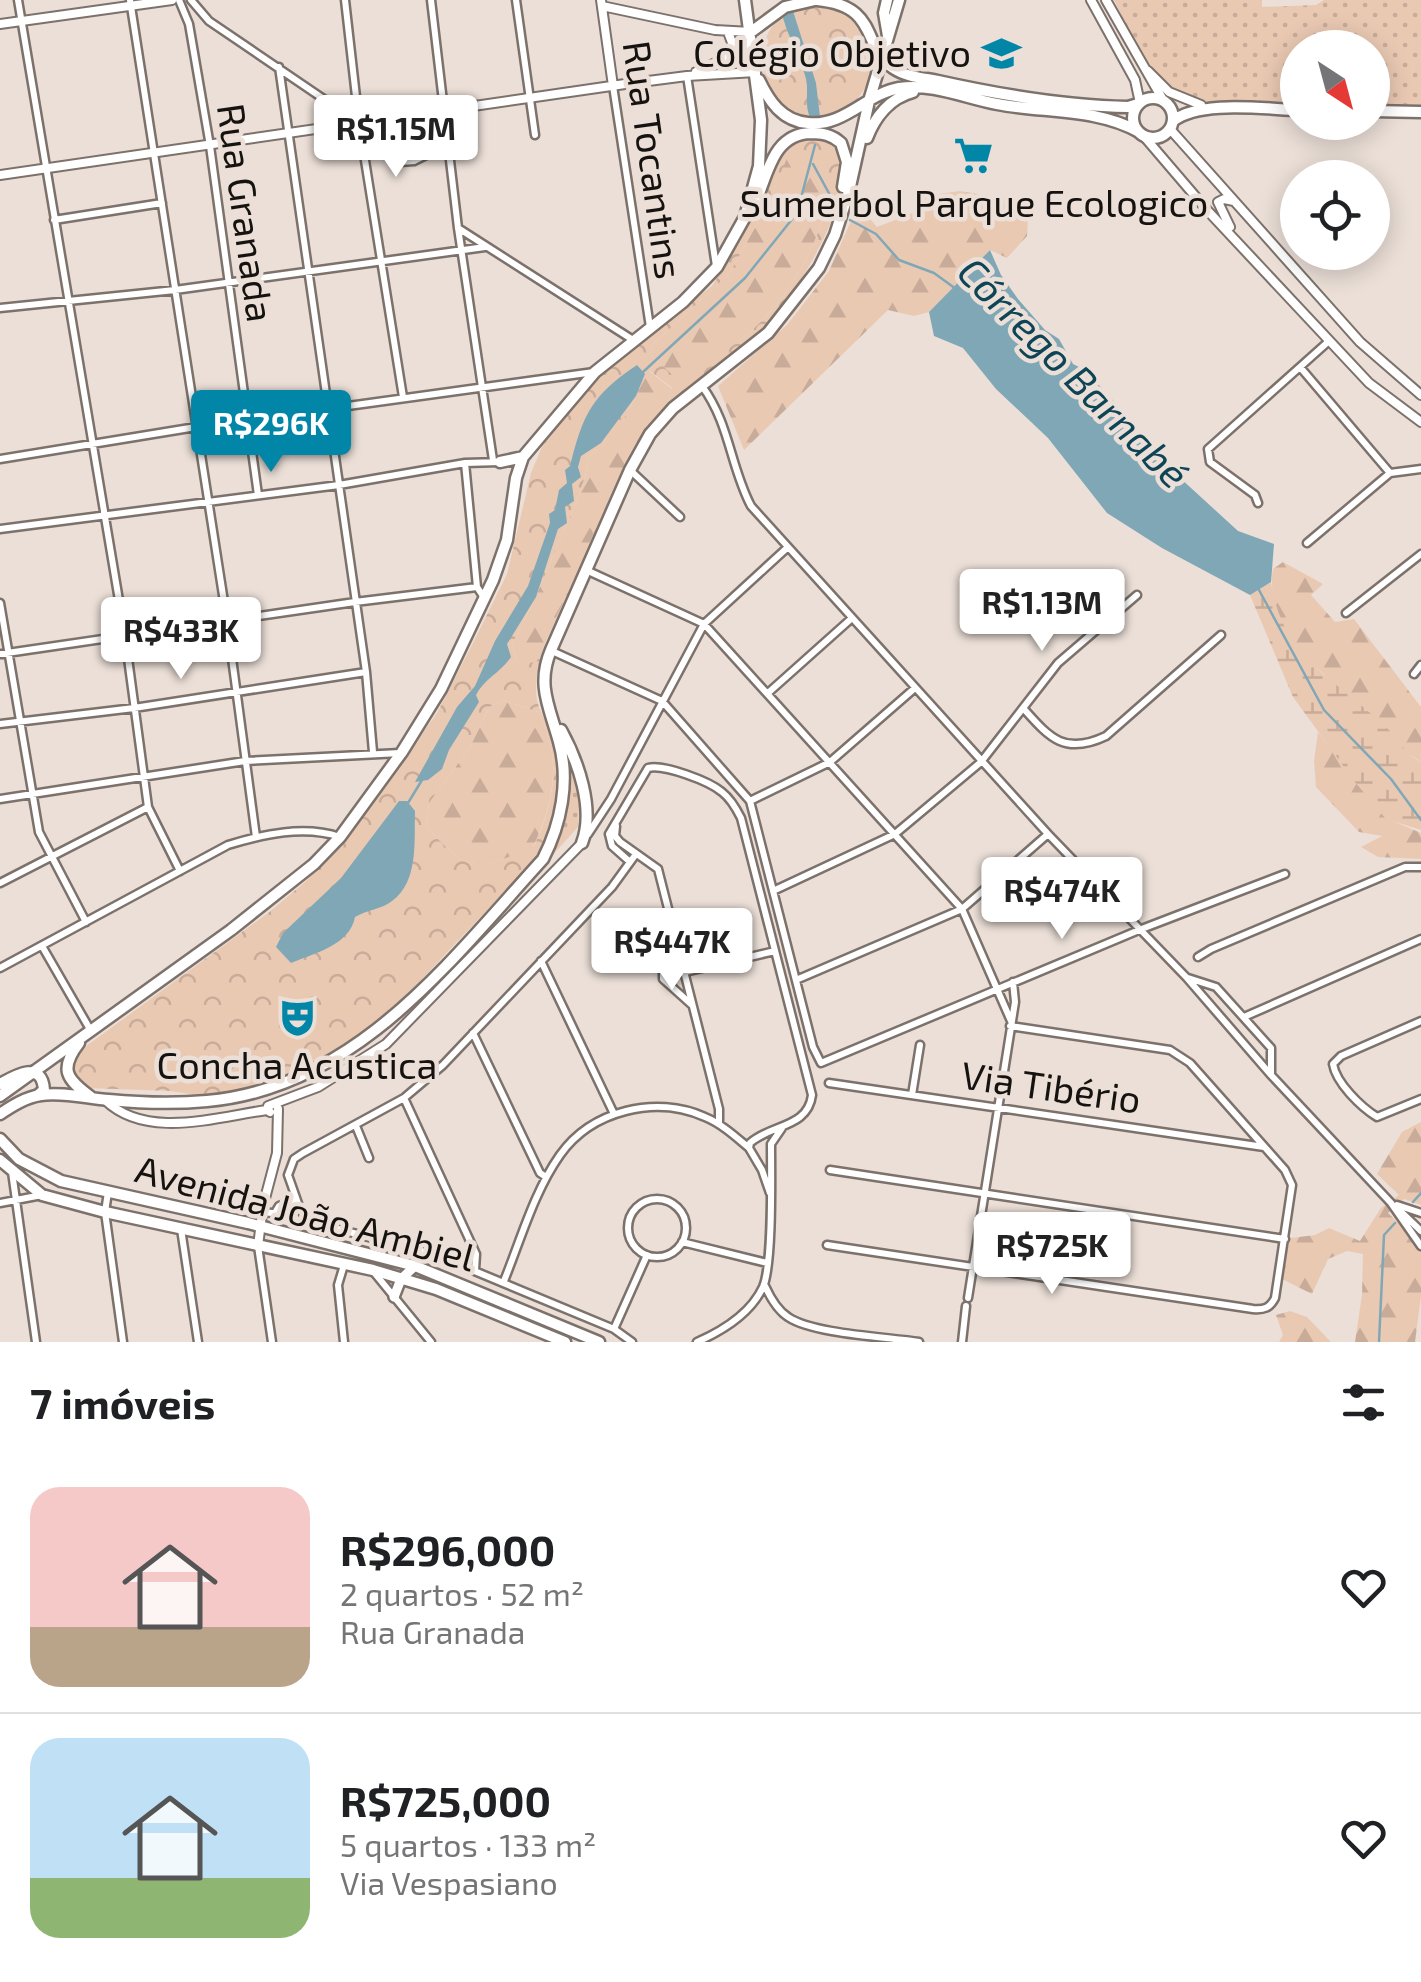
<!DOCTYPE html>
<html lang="pt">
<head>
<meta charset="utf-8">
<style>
  body { margin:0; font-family:"Exo 2",sans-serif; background:#f2f2f2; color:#202124; height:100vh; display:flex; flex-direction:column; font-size:38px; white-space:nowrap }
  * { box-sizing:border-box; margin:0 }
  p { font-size:32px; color:#757577 }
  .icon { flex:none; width:55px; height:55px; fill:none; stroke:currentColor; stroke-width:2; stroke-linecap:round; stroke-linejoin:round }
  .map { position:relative; height:1342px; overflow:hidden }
  .panel { display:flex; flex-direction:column; background:#fff; flex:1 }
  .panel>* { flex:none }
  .needle { width:65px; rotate:144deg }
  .tools { position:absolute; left:1280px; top:30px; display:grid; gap:20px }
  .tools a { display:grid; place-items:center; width:110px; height:110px; border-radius:50%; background:#fff; box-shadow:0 5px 25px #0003; font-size:50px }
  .price { position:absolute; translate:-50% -85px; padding:0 22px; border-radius:10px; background:#fff; color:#222; font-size:32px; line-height:65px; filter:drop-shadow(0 2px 5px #0008) }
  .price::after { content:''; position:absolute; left:50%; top:60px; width:30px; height:22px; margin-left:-15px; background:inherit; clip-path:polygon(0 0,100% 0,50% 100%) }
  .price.on { background:#0286a8; color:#fff }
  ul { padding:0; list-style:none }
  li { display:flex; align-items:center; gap:30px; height:250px; padding:0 30px }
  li+li { border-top:2px solid #e0e0e0 }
  li span { display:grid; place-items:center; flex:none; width:280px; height:200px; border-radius:30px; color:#555 }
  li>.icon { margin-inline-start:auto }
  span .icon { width:120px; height:120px; fill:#fffc; stroke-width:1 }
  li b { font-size:42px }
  h2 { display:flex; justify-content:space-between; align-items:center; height:120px; padding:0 30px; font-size:42px }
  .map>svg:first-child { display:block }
  .grass { fill:url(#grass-dots) }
  .forest { fill:url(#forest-firs) }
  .wetland { fill:url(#wetland-marsh) }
  .park { fill:url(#park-crowns); fill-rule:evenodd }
  .water { fill:#80a7b6 }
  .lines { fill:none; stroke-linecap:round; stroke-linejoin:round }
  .stream { stroke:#80a7b6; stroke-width:2.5 }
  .minor-casing { stroke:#7c726b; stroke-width:11 }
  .tertiary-casing { stroke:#7c726b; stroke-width:12 }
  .secondary-casing { stroke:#7c726b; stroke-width:14 }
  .primary-casing { stroke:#7c726b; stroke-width:15 }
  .minor { stroke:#fff; stroke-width:6 }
  .tertiary { stroke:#fff; stroke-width:8 }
  .secondary { stroke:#fff; stroke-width:9 }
  .primary { stroke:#fff; stroke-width:10 }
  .labels { text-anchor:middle; stroke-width:9; stroke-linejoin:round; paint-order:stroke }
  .poi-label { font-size:38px; fill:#15120f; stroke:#ebdfd7 }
  .street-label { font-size:38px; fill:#15120f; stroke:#ebdfd7 }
  .water-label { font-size:40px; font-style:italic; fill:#0d4556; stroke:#ebdfd7 }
</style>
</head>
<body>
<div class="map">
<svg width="1421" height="1342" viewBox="0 0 1421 1342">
  <defs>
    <pattern id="grass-dots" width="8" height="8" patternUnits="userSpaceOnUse" patternTransform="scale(2.5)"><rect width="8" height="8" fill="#eac9b3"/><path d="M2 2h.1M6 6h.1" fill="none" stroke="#c8ac99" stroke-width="1.8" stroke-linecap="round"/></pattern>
    <pattern id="forest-firs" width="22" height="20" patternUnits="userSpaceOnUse" patternTransform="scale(2.5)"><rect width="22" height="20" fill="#eac9b3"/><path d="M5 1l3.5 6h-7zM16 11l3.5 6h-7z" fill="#c8ac99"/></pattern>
    <pattern id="wetland-marsh" width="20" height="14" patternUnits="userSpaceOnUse" patternTransform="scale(2.5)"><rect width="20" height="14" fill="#eac9b3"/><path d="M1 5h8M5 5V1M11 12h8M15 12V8" fill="none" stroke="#c8ac99"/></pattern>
    <pattern id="park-crowns" width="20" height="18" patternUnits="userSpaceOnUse" patternTransform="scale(2.5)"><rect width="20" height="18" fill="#eac9b3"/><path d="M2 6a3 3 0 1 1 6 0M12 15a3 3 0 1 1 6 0" fill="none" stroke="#c8ac99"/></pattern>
  </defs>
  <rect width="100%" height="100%" fill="#ebdfd7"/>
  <path class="grass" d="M1114,0H1262V7L1316,5L1324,0H1421V105L1373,104L1372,48H1298L1297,104C1260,103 1208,110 1175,89C1145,70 1129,29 1114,0Z
    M566,747L580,785L578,827L405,1017L402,1015L551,852Z"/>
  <path class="forest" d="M787,157C795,162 807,167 813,174C846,206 795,284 771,311C746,340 711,361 680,383L650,354L652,345L729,274L769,202Z
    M960,191L1015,200L1028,218L1027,236L1007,258L990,250L929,312L914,316L888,310L744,450L718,386L787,325L829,271L858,205L877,227L913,213L924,196Z
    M649,371L672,389L667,403L629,454L536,664L517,661L512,644C532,609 545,574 561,537C573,509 585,487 589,456C621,435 631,402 649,371Z
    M1283,562L1323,584L1311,595L1335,622L1354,619L1421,707V762L1405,752L1391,732L1328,679C1322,671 1318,669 1310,663C1285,643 1267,600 1273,569Z
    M503,700L538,712C563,756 554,803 533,847C476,872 469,874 426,826L429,803L470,747L489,707Z
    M1318,732L1386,818L1421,833V859L1378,857L1361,847L1382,836L1359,832L1316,787L1314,761Z
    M1421,1122V1205L1404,1199L1388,1213L1421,1245V1296L1415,1342H1355L1362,1295L1363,1254L1347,1251L1328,1259L1312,1294L1278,1277L1291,1238L1315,1235L1329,1228L1360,1241L1381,1208L1399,1195L1377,1174L1402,1132Z
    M1290,1311L1307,1317L1331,1342H1279L1283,1335L1276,1315Z"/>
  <path class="wetland" d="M1271,582C1282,659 1338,680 1389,730C1400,741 1405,755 1421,762V830L1386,819L1355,782L1293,697L1250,595Z"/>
  <path class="park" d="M829,6C906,33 870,135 796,115C781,111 770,98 766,83C754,29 777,9 829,6Z
    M803,137C815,138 830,136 838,147C865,187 790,307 759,334C721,367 673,390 645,433C618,472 602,519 583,563C565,601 536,646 536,690C536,707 544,716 550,732C566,770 554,822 537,857L388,1015L356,1040L318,1062L249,1088L204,1096L170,1091L86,1088L72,1070L74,1055L268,913L305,882L349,836L437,713L475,639L507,574L531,473L547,435L578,397L621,355L712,286L741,240L783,148ZM787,158C794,162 807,167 813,174C846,206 795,284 771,311C746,340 711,360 680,382L650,354L652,345L729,274L769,202ZM650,371L672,388L667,403L629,454L536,663L517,661L512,644C532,609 545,574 561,537C573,509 585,487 589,456C625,433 628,403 650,371ZM503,700L538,712C563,756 554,803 534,846C476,872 469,874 426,826L429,803L470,747L489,707Z"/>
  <path class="water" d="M790,11H793L816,83L820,117L810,118C804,103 809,93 806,79C801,58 789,39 783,18Z
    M990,250L1001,275L1018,299L1045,330L1059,339L1073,364L1085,370L1121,409L1167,466L1238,531L1274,544L1271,582L1250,595L1162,548L1107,513L1048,438L996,389L963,348L934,336L929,312Z
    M637,365L645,374L636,396L601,443L581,456L578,467L581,477L572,484L574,501L565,507L567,523L558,529L536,597L507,644L511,657C501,672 483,680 476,695L479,702L449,750L442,769L428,780L415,782L457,707L475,686L495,641L528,586L550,523L549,514L555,510L559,490L567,483L565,470L570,466C583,414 592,395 637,365Z
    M399,801H407L415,811C414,840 419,882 392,901C382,909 366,910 355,917C350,945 315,953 291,963L276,947L283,933L341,878Z"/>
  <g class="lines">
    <path class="stream" d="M813,164L831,197
      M850,220L876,234L899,260L934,273L956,289
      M643,372L745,278L797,213L815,145
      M1259,590L1324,710L1391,779L1421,820
      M408,803L422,780
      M1413,1202L1421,1193
      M1379,1342L1384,1235L1395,1223"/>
    <defs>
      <path id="minor" d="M18,0L125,636L148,807L180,871
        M130,0L227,621L256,837
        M179,0L189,24L210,146L258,495
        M191,0L209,21L359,123L400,162L414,161L448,144
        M345,0L359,123L403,397
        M431,0L458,228L493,460
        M516,0L535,135
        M279,67L366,672L373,752
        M687,76L716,266
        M613,86L650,327
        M54,220L162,203
        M458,228L633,340
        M0,308L175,290L485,247
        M1300,367L1390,473
        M702,386C730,424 730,466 751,506L1048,834L1187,978L1271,1075L1391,1203L1421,1246
        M0,459L196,427L594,372
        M465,463L477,587L485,599
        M630,470L680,517
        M1258,503L1255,495L1210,462L1208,449L1329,341
        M0,529L339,485L465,463L500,462
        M1307,543L1390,473L1421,469
        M586,570L704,624L962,909L1011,1021
        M0,603L39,832L86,922
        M1346,613L1421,554
        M552,651L662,701L750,801L813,1047L821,1063L1139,930L1285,874
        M0,654L355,602L477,587
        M1414,674L1421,665
        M768,693L852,618
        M1023,708C1049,737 1064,756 1106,736L1221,635
        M0,724L134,708L366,672
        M0,799L245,761L400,753
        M750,801L830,762L915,688
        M616,826L615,836L620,842L658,869L719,1109V1124
        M588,834L611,799L704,624L788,547
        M630,862L612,846L609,834L648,768C664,764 709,781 722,792C731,799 736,808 741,818L812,1095C808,1128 771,1124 750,1143L749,1148L762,1170L770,1193
        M0,883L148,807
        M773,891L895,834L981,762L1058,663L1137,595
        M677,945L663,971V979L692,1005
        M42,946L91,1031
        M1198,957L1211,949L1405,867H1421
        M541,961L614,1114
        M0,968L228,845C264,834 304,825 340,837
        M685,972L775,951
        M1188,978L1216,987L1271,1048V1074
        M796,980L962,909L1048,834
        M1244,1017L1421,939
        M1421,1021L1341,1056L1333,1064C1336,1083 1361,1107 1377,1117L1421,1099
        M473,1033L540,1173L546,1177
        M829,1083L1264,1147
        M912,1095L920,1045
        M404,1098L476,1254L475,1270
        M356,1126L369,1158
        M830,1170L1285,1239
        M12,1172L36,1342
        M108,1192L105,1212L123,1342
        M628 1228a29 29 0 1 1 58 0a29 29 0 1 1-58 0Z
        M0,1203L42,1195
        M1397,1205L1421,1213
        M1396,1207L1421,1231
        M276,1211L279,1206L296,1199
        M262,1212L282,1214L300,1209
        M181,1229L198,1342
        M682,1242L767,1263
        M827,1245L1253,1309C1264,1310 1270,1308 1275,1298L1292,1185L1285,1170L1190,1063L1170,1050L1010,1026
        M258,1246L272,1342
        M344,1265L338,1285L344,1342
        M373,1271L431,1342
        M504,1281C521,1239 534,1192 560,1155C592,1110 656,1095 705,1117C722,1124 736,1137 749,1148
        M765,1286C770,1297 777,1310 788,1317C813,1334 887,1337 919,1342
        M968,1298L1015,1002L1013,982
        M614,1329L647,1255
        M632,1342L614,1329L436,1255L308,1221L300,1209L288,1175L294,1159L303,1153L404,1098L443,1065L612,887L636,854
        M697,1342C722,1331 751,1313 763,1287C773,1264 771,1174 771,1144L782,1128
        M962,1342L966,1306"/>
      <path id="tertiary" d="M601,0L613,86
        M1091,0L1135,80L1140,103
        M1106,0L1163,100
        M602,6L715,30L751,32
        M0,24L172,0
        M1148,71L1169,92L1201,105
        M696,72L722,60L734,48L728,32
        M1170,129L1360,342L1421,395
        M1142,134L1207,210L1369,383L1421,422
        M0,175L625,84L687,76L756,72
        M1230,227L1218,202L1224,199L1234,201
        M105,1100C146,1140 216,1117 267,1110
        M270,1112L267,1110L268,1106L318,1087L386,1044L582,843
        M258,1246L263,1206L277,1153L278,1109"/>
      <path id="secondary" d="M394,1297L401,1279L415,1266"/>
      <path id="primary" d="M817,0C880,6 861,46 893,68C906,77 923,78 938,81C1001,95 1064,106 1128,107L1138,104
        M887,0L884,13L888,36
        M751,32L785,7L815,0
        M759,80C769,101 782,121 808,123C844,127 866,94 899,88C933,83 965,98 997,104C1043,113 1097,108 1139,132
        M1133 118a20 20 0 1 1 40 0a20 20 0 1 1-40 0Z
        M1372,111L1421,112
        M1173,121C1199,100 1264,109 1298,110
        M867,138C875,117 890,98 913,92
        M754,205C768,177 771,134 811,133C823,133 832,135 841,143L847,162L843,187
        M500,462L523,457
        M561,730C578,761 595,809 582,843
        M79,1043C59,1069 66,1079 91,1097
        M0,1084C16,1075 42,1060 44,1090L38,1095
        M0,1096L231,930L314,864L340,837L402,752L441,689L493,580L507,540L516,478L523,457L595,372L683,302L717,267L745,217L759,166L761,120L745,0
        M0,1114C12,1106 26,1097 41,1095C63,1092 86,1098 109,1100C141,1103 175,1104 207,1101C356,1088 450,961 543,859C561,824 570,781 559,742C550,708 536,685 551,650L630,470L650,434L673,408L768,333L819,268L835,235L849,191L869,101L899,0
        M0,1139L19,1159L61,1181L248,1223L415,1266L599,1342
        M0,1160L42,1195L105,1212L373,1270L436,1289L565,1342"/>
    </defs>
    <use href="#minor" class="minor-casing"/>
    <use href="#tertiary" class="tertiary-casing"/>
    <use href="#secondary" class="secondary-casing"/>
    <use href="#primary" class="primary-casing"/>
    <use href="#minor" class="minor"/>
    <use href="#tertiary" class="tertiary"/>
    <use href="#secondary" class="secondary"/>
    <use href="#primary" class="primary"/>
  </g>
  <defs>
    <symbol id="school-bare" viewBox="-9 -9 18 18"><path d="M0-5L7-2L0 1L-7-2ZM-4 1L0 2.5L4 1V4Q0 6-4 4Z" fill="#0286a8" stroke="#ebdfd7" stroke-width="2.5" paint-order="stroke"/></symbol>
    <symbol id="supermarket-bare" viewBox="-9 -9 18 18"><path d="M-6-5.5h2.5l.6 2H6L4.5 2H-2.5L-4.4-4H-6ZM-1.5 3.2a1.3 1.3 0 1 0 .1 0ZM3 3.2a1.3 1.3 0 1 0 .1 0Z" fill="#0286a8" stroke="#ebdfd7" stroke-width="2.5" paint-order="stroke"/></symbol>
    <symbol id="theatre-bare" viewBox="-9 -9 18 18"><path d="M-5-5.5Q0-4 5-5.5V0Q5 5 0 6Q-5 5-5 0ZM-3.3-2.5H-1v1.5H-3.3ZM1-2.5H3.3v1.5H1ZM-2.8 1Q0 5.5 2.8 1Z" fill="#0286a8" stroke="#ebdfd7" stroke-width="2.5" paint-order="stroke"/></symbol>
  </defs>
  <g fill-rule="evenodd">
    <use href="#school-bare" x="974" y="26" width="55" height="55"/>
    <use href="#supermarket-bare" x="946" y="128" width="55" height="55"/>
    <use href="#theatre-bare" x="270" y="990" width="55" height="55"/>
  </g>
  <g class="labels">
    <g class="poi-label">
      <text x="971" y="67" text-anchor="end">Colégio Objetivo</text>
      <text x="974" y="217">Sumerbol Parque Ecologico</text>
      <text x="297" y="1079">Concha Acustica</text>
    </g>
    <g class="street-label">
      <text transform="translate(652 160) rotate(82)" y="13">Rua Tocantins</text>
      <text transform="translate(245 213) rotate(82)" y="13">Rua Granada</text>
      <text transform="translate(1051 1088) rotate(8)" y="13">Via Tibério</text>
      <text transform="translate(305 1214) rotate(15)" y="13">Avenida João Ambiel</text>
    </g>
    <g class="water-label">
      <text transform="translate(1073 373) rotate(45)" y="14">Córrego Barnabé</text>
    </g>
  </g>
</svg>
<div class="tools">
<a><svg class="needle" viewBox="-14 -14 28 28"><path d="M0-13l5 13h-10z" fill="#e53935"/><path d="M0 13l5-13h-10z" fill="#757577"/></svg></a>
<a><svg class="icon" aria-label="locate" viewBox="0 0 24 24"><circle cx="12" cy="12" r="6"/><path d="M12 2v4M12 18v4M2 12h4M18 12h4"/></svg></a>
</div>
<b class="price" style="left:396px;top:180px">R$1.15M</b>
<b class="price on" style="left:271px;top:475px">R$296K</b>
<b class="price" style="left:1042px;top:654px">R$1.13M</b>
<b class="price" style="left:181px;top:682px">R$433K</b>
<b class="price" style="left:1062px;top:942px">R$474K</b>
<b class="price" style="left:672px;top:993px">R$447K</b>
<b class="price" style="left:1052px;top:1297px">R$725K</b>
</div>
<section class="panel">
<h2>7 imóveis<svg class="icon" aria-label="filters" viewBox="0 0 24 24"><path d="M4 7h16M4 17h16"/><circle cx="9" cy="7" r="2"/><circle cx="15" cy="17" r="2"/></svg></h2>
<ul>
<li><span style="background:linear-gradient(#f6c9c9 70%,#b9a48a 0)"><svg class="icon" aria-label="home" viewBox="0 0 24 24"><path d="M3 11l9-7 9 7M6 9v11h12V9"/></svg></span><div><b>R$296,000</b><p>2 quartos · 52 m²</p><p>Rua Granada</p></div><svg class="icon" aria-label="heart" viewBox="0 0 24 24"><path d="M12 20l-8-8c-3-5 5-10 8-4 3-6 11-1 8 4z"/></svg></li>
<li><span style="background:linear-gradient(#bfe0f5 70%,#8fb573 0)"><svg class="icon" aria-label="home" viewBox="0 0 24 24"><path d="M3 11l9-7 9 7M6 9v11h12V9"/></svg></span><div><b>R$725,000</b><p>5 quartos · 133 m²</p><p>Via Vespasiano</p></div><svg class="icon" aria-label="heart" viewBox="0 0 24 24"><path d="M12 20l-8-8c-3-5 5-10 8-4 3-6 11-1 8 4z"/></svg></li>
</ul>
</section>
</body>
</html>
